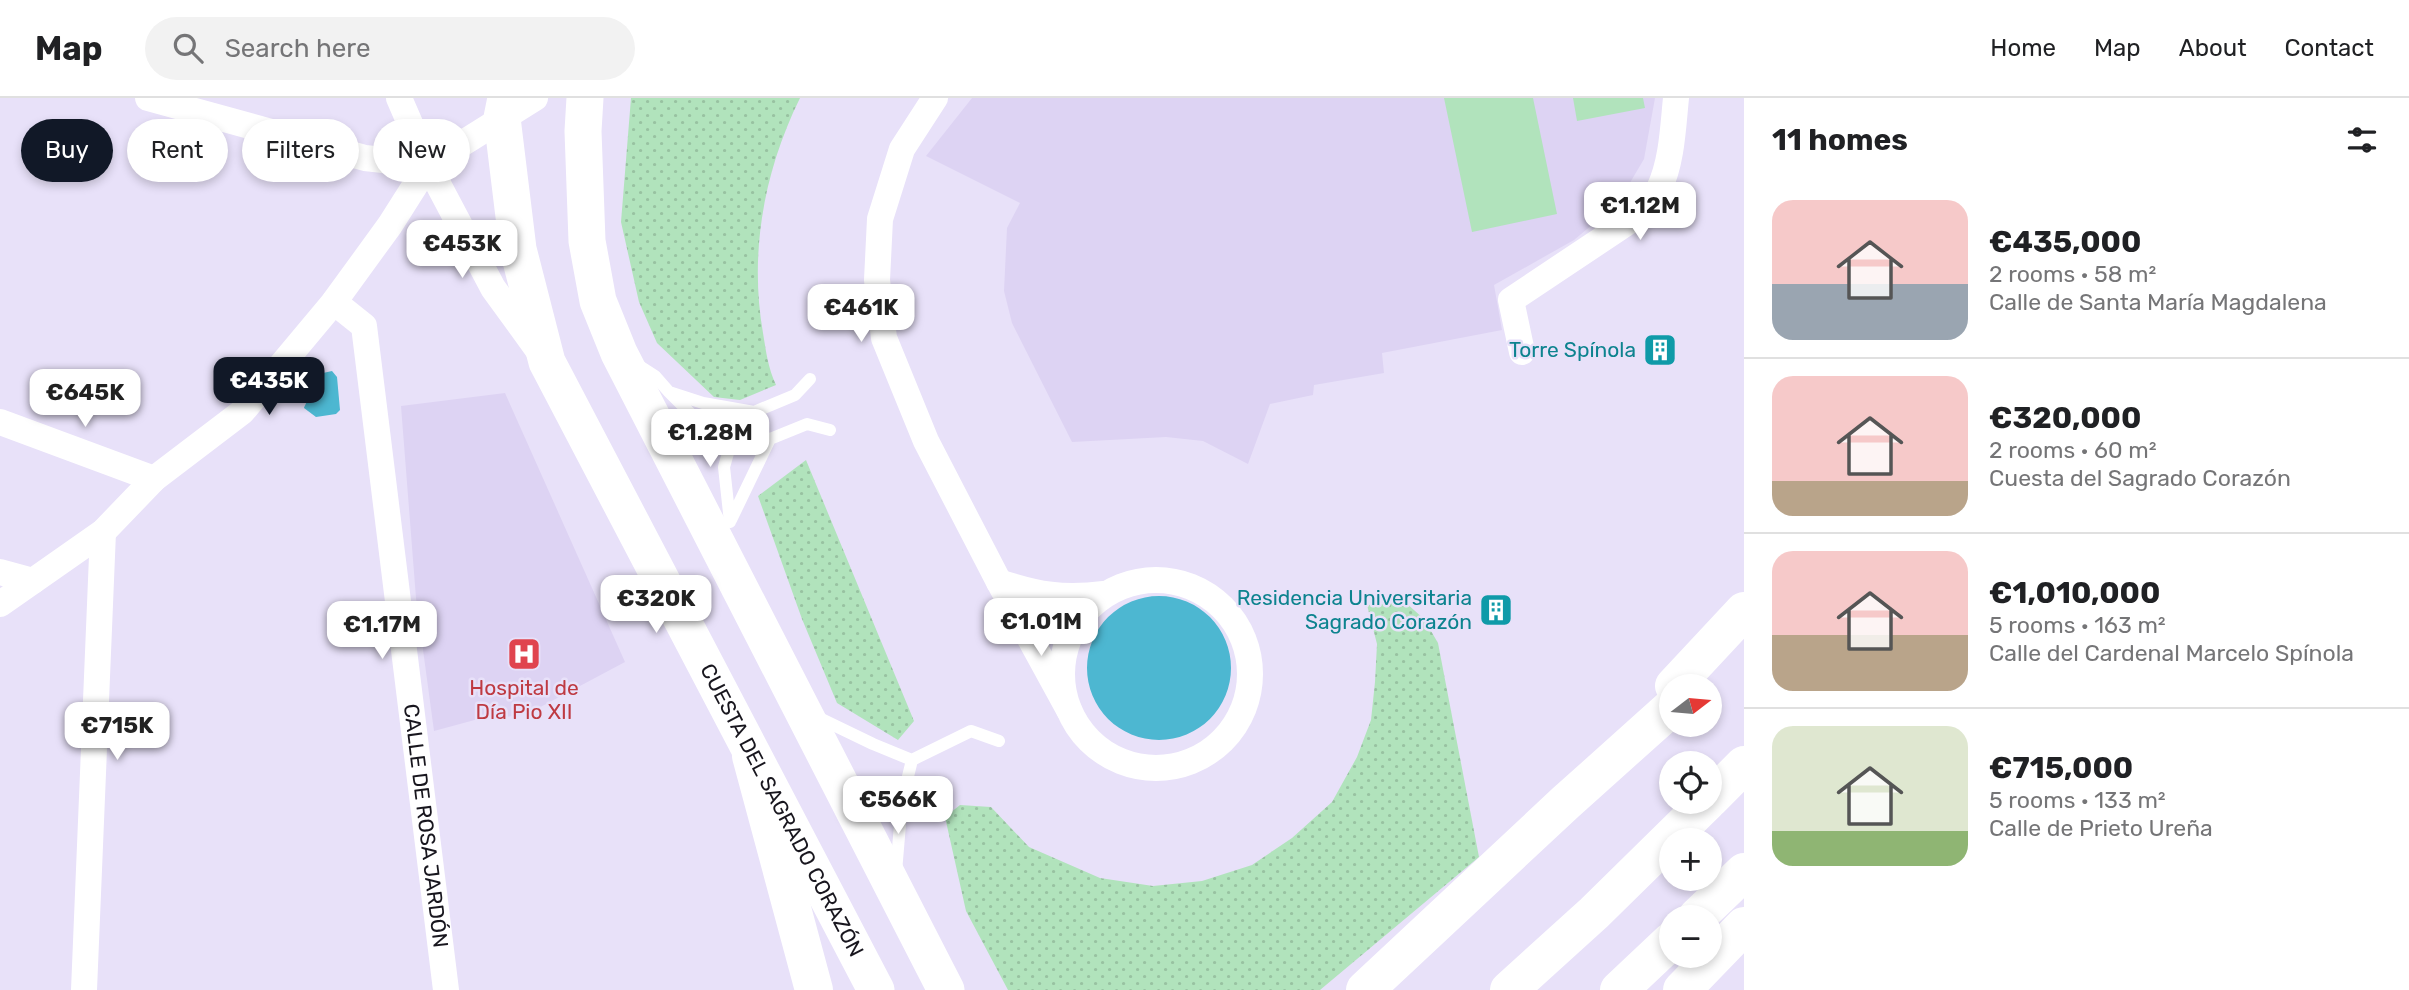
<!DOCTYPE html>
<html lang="en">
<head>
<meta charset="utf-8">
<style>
  body { margin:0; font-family:Rubik,sans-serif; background:#f2f2f2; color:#202124; height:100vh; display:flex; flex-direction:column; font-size:26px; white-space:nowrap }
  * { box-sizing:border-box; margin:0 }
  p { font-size:23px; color:#757577 }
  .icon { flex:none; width:38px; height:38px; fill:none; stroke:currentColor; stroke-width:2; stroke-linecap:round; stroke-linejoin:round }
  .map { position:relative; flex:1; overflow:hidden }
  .details { display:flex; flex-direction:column; background:#fff; width:665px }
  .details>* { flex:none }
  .hud { position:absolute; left:21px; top:21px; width:665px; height:63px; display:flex; gap:14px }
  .needle { width:46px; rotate:74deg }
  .controls { position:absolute; left:1659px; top:576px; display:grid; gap:14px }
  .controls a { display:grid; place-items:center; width:63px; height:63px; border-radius:50%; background:#fff; box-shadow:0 4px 10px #0003; font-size:35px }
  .price { position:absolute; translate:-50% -60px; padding:0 16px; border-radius:14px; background:#fff; color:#222; font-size:23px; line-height:46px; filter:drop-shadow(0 2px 4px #0008) }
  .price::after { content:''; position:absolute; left:50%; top:42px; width:21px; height:16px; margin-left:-10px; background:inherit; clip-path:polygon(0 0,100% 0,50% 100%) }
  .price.selected { background:#111827; color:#fff }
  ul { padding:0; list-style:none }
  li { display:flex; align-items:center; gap:21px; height:175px; padding:0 28px }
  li+li { border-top:2px solid #e0e0e0 }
  li span { display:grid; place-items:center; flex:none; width:196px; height:140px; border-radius:21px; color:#555 }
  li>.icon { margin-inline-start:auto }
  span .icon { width:84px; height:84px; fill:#fffc; stroke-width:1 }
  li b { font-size:30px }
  h2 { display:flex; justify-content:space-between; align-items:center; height:84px; padding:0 28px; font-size:30px }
  .pill { padding:0 24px; border-radius:32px; background:#fff; box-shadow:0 4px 10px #0003; font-size:24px; line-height:63px }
  .pill.selected { background:#111827; color:#fff }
  header { display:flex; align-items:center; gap:42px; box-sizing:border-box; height:98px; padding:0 35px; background:#fff; border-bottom:2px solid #e0e0e0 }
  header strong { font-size:33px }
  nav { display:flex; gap:38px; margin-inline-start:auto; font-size:24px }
  .search { width:490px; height:63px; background:#f2f2f2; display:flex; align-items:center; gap:18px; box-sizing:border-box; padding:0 24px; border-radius:38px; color:#757577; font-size:26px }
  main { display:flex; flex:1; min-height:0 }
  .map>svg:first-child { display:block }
  .built { fill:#ddd3f3 }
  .grass { fill:url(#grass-dots) }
  .garden { fill:#b1e3bc }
  .water { fill:#4db7d1 }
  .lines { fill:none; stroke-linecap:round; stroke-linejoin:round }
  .service { stroke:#fff; stroke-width:12 }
  .minor { stroke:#fff; stroke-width:26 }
  .secondary { stroke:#fff; stroke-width:37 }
  .motorway { stroke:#fff; stroke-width:38 }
  .labels { text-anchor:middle; stroke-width:5; stroke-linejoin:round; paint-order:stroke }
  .culture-label { font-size:21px; fill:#0d838f; stroke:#e8e1f9; text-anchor:end }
  .health-label { font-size:21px; fill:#be3a42; stroke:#e8e1f9 }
  .street-label { font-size:21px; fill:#18161e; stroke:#e8e1f9 }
</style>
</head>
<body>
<header>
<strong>Map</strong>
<div class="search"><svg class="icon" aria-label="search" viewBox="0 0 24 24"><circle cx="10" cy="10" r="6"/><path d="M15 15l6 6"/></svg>Search here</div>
<nav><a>Home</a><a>Map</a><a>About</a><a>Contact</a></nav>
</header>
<main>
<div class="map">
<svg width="1744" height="892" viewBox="0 0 1744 892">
  <defs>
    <pattern id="grass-dots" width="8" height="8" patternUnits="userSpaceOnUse" patternTransform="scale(1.75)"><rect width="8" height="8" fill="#b1e3bc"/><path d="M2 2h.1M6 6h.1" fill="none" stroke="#98c2a1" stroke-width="1.8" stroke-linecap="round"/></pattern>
  </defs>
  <rect width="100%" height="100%" fill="#e8e1f9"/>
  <path class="built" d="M972,0H1655L1644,61L1618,105L1574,142L1494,187L1502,232L1382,255L1384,275L1314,287L1313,297L1270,306L1248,366L1203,343L1166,339L1072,344L1012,225L1004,193L1007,130L1020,105L926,58Z
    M505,295L625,564L531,614L502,620H482L434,633L416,500L401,308Z"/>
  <path class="grass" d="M631,0H800C764,73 749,155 763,235C766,253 768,270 776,287L740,302L714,299L657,245L639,204L621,124Z
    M806,362L914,623L898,642L837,605L802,521L758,398Z
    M1405,504L1424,521L1438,545L1479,759L1320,892H1008L966,813L945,719L960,707L991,709L1029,749L1100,780L1153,788L1202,783L1252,767L1292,740L1332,704L1357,659L1371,622L1375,584L1377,546L1367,507Z"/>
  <path class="garden" d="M1444,0H1533L1557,116L1472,134Z
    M1573,0H1643L1645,10L1577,23Z"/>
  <path class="water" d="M332,273L337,279L340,312L336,316L316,319L304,310C306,305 319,279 323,275Z
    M1087 570a72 72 0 1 1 144 0a72 72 0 1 1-144 0Z"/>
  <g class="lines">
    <path class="service" d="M638,267L655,278L669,294L703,305L754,314
      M669,294L707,332L770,341L807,326L830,332
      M731,422L770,341
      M730,424L724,369L730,348L736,337L754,314L795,297L810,281
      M815,618L873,646L912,662L971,633L999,643
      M896,774L902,703L912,662"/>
    <g class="minor">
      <path d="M148,0L365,60L428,67"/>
      <path d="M399,0L428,67L493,190L538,252"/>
      <path d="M935,0L902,51L880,121L877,182L884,240L926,343L999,484L1069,612"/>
      <path id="s1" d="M334,204L364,228L446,892"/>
      <path d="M1522,254L1511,202L1634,120C1643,111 1654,103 1659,91C1672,64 1673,29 1676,0"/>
      <path d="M0,324L154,381"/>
      <path d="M0,474L33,483"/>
      <circle cx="1156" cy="576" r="94"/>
      <path d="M999,484C1038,497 1063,501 1104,496"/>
      <path d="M0,506L103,434L154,381L242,314L334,204L390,127L428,67L535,0"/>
      <path d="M84,892L103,434"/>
    </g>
    <g class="secondary">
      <path id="s2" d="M506,0L502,20L518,151L547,264L876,892"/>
      <path d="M585,0L583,33L587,143L598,203L619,255L946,892"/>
    </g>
    <path class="motorway" d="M1674,588L1744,513
      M751,658L814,892
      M1710,701L1744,667
      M1697,819L1744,774
      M1365,892L1565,705L1671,610
      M1509,892L1594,815L1707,704
      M1619,892L1671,843
      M1682,892L1744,828"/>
  </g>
  <defs>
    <symbol id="building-square" viewBox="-11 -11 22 22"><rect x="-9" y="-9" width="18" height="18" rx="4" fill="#0f9aa8" stroke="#e8e1f9"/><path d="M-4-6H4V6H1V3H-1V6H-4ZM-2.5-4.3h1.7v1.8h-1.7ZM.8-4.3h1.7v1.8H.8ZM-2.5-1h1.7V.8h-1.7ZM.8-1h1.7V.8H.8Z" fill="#fff"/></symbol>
    <symbol id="hospital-square" viewBox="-11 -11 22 22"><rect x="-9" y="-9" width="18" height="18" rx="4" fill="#e0444e" stroke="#e8e1f9"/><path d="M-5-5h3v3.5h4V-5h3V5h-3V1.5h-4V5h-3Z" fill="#fff"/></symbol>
  </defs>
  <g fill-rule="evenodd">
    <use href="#building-square" x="1641" y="233" width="38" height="38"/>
    <use href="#building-square" x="1477" y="493" width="38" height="38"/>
    <use href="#hospital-square" x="505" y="537" width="38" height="38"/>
  </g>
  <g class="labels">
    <g class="culture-label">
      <text x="1636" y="259">Torre Spínola</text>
      <text x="1472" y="507">Residencia Universitaria<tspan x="1472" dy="24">Sagrado Corazón</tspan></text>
    </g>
    <g class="health-label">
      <text x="524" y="597">Hospital de<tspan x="524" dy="24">Día Pio XII</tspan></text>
    </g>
    <g class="street-label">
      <text dy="7" stroke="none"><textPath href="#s2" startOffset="775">CUESTA DEL SAGRADO CORAZÓN</textPath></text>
      <text dy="7" stroke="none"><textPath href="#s1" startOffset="542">CALLE DE ROSA JARDÓN</textPath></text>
    </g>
  </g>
</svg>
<div class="controls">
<a><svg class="needle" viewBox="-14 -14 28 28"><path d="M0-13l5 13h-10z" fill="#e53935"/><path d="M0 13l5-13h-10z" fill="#757577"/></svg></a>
<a><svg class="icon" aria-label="locate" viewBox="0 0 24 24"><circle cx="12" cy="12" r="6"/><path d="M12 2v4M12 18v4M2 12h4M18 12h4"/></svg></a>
<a>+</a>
<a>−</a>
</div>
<b class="price" style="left:1640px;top:144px">€1.12M</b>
<b class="price" style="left:462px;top:182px">€453K</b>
<b class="price" style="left:861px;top:246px">€461K</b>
<b class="price selected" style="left:269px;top:319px">€435K</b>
<b class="price" style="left:85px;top:331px">€645K</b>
<b class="price" style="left:710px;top:371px">€1.28M</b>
<b class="price" style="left:656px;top:537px">€320K</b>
<b class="price" style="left:1041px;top:560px">€1.01M</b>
<b class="price" style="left:382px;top:563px">€1.17M</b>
<b class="price" style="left:117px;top:664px">€715K</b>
<b class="price" style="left:898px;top:738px">€566K</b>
<div class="hud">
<a class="pill selected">Buy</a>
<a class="pill">Rent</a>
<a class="pill">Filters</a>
<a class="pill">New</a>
</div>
</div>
<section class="details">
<h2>11 homes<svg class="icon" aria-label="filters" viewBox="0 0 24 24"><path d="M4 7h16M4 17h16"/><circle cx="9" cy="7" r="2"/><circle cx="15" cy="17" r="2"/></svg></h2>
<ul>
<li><span style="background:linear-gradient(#f6c9c9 60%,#9aa5b1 0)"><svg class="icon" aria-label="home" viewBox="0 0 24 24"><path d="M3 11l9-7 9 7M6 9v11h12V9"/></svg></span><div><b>€435,000</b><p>2 rooms · 58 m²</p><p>Calle de Santa María Magdalena</p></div></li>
<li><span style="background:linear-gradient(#f6c9c9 75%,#b9a48a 0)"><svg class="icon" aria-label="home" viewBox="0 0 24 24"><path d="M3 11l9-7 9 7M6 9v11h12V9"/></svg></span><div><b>€320,000</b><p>2 rooms · 60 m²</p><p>Cuesta del Sagrado Corazón</p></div></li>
<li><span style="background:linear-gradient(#f6c9c9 60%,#b9a48a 0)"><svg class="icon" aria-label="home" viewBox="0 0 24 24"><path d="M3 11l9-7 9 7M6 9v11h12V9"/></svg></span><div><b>€1,010,000</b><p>5 rooms · 163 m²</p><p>Calle del Cardenal Marcelo Spínola</p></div></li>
<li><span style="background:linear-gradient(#dfe7d0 75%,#8fb573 0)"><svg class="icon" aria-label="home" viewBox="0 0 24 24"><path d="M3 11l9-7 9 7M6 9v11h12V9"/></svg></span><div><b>€715,000</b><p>5 rooms · 133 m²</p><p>Calle de Prieto Ureña</p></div></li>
</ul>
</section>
</main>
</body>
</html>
